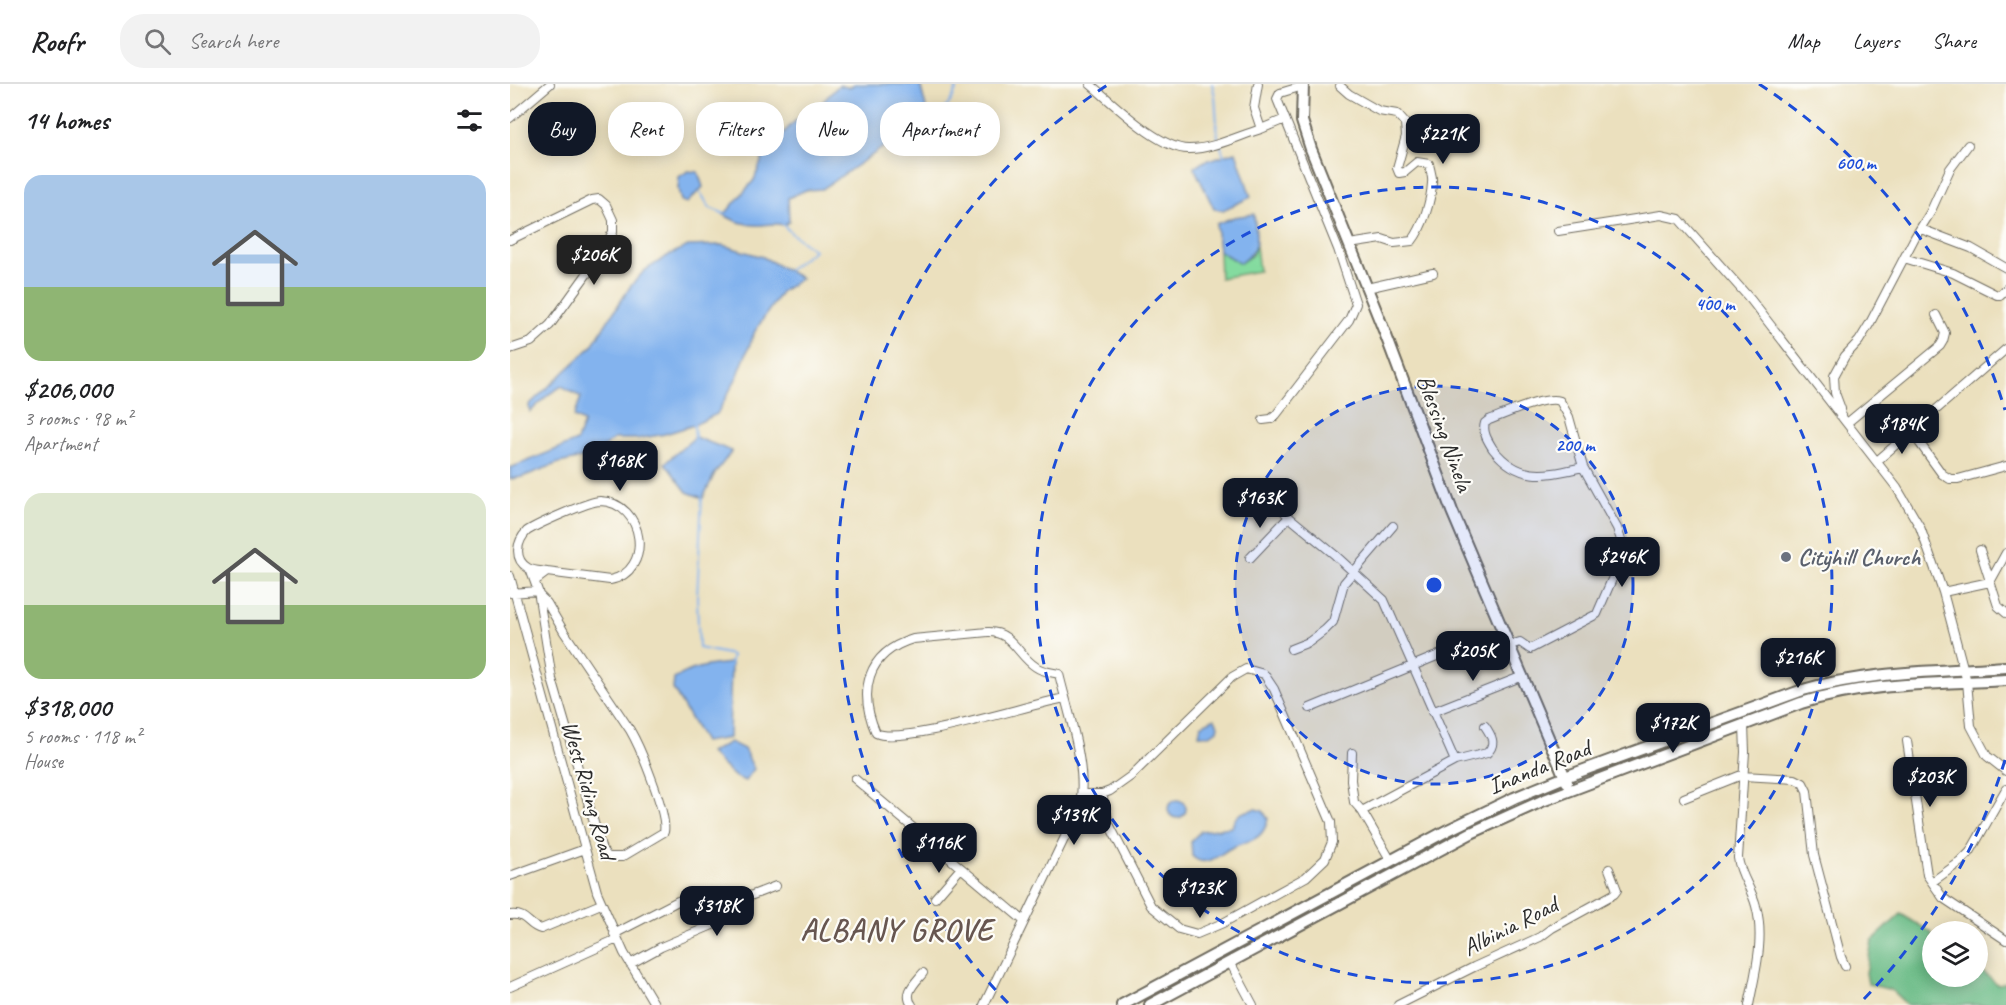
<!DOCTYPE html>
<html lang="en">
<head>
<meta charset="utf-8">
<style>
  body { margin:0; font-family:Caveat,sans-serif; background:#f2f2f2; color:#202124; height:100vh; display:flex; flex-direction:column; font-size:22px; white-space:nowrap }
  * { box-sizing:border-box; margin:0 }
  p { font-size:20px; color:#757577 }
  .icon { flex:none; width:33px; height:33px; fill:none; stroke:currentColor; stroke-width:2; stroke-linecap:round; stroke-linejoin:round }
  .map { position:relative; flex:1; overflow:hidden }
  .side { display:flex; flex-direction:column; background:#fff; width:510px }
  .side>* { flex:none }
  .hud { position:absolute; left:18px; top:18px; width:570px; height:54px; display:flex; gap:12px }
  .controls { position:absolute; left:1412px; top:837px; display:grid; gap:12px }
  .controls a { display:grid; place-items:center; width:66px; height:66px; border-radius:50%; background:#fff; box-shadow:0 3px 15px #0003; font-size:30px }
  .price { position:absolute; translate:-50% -51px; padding:0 14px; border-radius:12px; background:#111827; color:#fff; font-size:20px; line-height:39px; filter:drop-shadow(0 2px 3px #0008) }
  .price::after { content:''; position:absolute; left:50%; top:36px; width:18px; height:14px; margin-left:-9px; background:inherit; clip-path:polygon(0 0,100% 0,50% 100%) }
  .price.current { background:#222; color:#fff }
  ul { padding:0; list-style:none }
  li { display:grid; align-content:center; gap:12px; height:318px; padding:0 24px }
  li span { display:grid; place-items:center; height:186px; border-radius:18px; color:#555 }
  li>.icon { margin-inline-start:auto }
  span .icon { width:108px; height:108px; fill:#fffc; stroke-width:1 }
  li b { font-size:26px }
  h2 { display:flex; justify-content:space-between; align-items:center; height:72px; padding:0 24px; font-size:26px }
  .tag { padding:0 21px; border-radius:24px; background:#fff; box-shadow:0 3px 15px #0003; font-size:21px; line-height:54px }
  .tag.current { background:#111827; color:#fff }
  header { display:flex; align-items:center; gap:36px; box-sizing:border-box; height:84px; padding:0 30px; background:#fff; border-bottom:2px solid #e0e0e0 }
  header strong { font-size:28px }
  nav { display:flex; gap:33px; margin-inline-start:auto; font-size:21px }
  .search { width:420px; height:54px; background:#f2f2f2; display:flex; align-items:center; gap:15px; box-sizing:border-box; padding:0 21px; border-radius:24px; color:#757577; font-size:22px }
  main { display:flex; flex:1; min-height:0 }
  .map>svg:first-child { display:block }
  .green { fill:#84db9f; stroke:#588365; stroke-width:1.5 }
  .forest { fill:#6bbb86; stroke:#4b7358; stroke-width:1.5 }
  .water { fill:#83b3ee; stroke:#576f8c; stroke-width:1.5 }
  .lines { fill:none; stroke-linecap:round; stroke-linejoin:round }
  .stream { stroke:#83b3ee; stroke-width:2 }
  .street-casing { stroke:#6e6a5e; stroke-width:10 }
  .secondary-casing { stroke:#6e6a5e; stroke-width:14 }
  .street { stroke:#fff; stroke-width:8 }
  .secondary { stroke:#fff; stroke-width:10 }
  .ring { fill:none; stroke:#1d4ed8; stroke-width:3; stroke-dasharray:10 8 }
  .worship-dot { fill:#6b7280; stroke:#fdfcf7; stroke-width:2 }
  .labels { text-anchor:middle; stroke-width:4.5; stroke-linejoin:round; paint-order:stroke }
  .street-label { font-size:24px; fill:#2b2b2b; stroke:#fdfcf7 }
  .worship-label { font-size:24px; font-weight:bold; fill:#5b616d; stroke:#fdfcf7; text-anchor:start }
  .district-label { font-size:30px; font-weight:bold; letter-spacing:1.5px; fill:#675650; stroke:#fdfcf7 }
  .centre { fill:#1d4ed8; stroke:#fdfcf7; stroke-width:3 }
  .ring-label { font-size:18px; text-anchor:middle; font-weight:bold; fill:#1d4ed8; stroke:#fdfcf7; stroke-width:4.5; stroke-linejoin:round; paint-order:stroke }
</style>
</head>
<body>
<header>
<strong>Roofr</strong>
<div class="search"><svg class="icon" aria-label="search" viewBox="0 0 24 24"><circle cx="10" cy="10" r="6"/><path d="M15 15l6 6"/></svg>Search here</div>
<nav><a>Map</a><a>Layers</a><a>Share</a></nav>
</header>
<main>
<section class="side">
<h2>14 homes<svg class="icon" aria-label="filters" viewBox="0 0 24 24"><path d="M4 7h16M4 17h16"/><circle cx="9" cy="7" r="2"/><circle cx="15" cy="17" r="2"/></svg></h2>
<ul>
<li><span style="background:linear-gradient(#a9c7e8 60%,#8fb573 0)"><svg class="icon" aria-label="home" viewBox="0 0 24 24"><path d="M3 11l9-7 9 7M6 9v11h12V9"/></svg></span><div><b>$206,000</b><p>3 rooms · 98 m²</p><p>Apartment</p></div></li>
<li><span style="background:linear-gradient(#dfe7d0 60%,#8fb573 0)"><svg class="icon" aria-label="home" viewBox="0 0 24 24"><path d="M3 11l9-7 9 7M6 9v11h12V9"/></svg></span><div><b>$318,000</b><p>5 rooms · 118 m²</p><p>House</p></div></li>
</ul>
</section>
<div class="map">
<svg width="1496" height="921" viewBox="0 0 1496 921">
  <rect width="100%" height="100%" fill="#fdfcf7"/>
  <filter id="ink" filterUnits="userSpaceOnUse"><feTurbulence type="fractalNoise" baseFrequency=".0167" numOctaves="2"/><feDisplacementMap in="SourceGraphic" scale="12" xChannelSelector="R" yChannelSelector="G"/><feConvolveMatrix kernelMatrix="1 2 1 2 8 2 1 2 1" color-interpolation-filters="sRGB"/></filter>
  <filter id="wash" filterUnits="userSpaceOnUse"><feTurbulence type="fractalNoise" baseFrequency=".008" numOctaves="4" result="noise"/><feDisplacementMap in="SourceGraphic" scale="24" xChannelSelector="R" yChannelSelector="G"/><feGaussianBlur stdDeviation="1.35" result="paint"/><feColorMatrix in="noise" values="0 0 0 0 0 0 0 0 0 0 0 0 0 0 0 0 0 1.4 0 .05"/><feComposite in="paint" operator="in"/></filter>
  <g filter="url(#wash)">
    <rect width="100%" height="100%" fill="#ebe0be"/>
    <path class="green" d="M746,162L749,187L710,194L709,167L730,179L742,171Z"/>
    <path class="forest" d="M1391,830L1422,849V892H1467V883L1487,900L1496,899V921H1397L1381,906L1358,900L1356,889L1362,857Z"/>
    <path class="water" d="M344,0H410L420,39L390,52L312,105L296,106L278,114L279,138L274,141C265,139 260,140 251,141C238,142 224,137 214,131L244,96L254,70L280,42L291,32L302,29L329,1L340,4Z
      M726,68L741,113L713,126L704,125L684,83L695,77Z
      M178,87L188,88L193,103L177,119L171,117L168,105L169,93Z
      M744,130C746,153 752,164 730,179L709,167L706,140L724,133Z
      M212,161L253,173L291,194L271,208L245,247L228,291L207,330L184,341L155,350L127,355H104L90,366L72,374L49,379L12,393L0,395V384L67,357L74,338L64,333L71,313L52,302L39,310L20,328L19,321L81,263L120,203L134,187L159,171L178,162Z
      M185,353L222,367L205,389L193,414L177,408L155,379Z
      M221,579L219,654L194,658L163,605L164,595C182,583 200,581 221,579Z
      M703,635H705L708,641L707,646L700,651H689L691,641Z
      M220,658L234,665L244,685L235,697L224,692L200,669Z
      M658 725a9 9 0 1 1 18 0a9 9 0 1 1-18 0Z
      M745,725L753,727L758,735C752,760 736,755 719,765C707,772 695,785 682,772L681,757L691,747L722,743C725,730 732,728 745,725Z"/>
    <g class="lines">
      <path class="stream" d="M702,0L705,12L708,54L714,72
        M417,33C437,27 442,19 448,0
        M190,108L200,124L215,130
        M272,139L281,149L304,166L278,186
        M184,340L185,355
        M192,411L187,514L189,564L222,571L220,581"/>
    </g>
  </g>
  <g filter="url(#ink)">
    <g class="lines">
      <defs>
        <path id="street" d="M580,0C603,19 650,66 679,65C703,65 728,52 751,45L744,24L748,0
          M830,2L839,10L869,27L887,30L895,39L896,52L887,84L889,89L895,88L907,78L919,80C920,86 923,93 922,99C921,117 913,143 902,157L884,159L872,155L839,160
          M0,34L40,0
          M751,45L775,35
          M1411,145L1461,164L1496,184
          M1048,147L1151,131L1169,135L1241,216L1387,404L1410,443L1433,508L1457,598L1461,642L1477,672L1496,687
          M0,156L82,116L89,115L96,121L103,136V148L84,180L40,241L21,258L0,265
          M1394,174L1443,189L1487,211H1490L1496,205
          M857,204L923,189
          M1330,331L1331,325L1325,309L1324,292L1335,272L1349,257L1360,239L1405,153L1420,129L1440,85L1458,61
          M753,336L761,335L766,331L839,236L846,220L828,165L767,15L770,9L793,2
          M1337,339L1430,262L1433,257L1435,249L1426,231
          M1401,347L1432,390L1440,395H1448L1496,382
          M1367,377L1496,265
          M748,403L764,416L779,433L825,471L874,516L945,677
          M1470,466L1488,522L1496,529
          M740,474L779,433
          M0,492L87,808L114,869L145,921
          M25,497L37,488L100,496C144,488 135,418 90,417C79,417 28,440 17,447C7,457 3,475 18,484C23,487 31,487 37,488
          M28,507L42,595L92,766L98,773H112L154,748C158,730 130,663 120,646L54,548L37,519L30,512
          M1433,508L1480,498L1496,469
          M1,509L28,507L20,485
          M1000,561L1010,558L1020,565L1087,530L1112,472V459L1107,444L1073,383L1059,333L1050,317C1035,311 996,330 979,336L975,339C972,348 978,357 983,365C1010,399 1036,391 1073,383
          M781,565L799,558L815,546L823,538L834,499L883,442
          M800,624L968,555
          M922,628L1013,592
          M1234,641L1235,668L1228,774C1230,791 1242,805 1246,822C1255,855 1245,889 1239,921
          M1397,657L1417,791L1433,814L1496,856
          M842,669L841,696L844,718L852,727L881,777
          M1233,692L1285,695L1293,699L1297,707L1304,771L1331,873L1335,882
          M345,695L514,837
          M572,710H592L600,707L621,692L722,593L736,585L754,590L764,605L821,738L822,758L815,775L796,793L713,839L687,850L669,845L641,822L599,740L592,710
          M1174,714L1234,690
          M852,727L945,677L977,669C987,660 981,651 975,642
          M0,792L75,765
          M1422,798L1450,778L1460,768L1496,705
          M425,814L451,784
          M0,831C18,829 17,842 31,845L91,820
          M104,850L168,817
          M720,878L743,921
          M120,880L151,863L226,831L240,812L266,802
          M0,903L107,855
          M402,921C393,909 405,899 413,889
          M474,921L567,728C582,695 557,625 549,590C541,588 533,588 526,583C508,572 502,547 478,548L403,555C356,569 348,608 366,649C391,662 520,620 555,614
          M888,921L964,883L1030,853L1042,844L1104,810L1107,806L1099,785"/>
        <path id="secondary" d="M793,0L792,37L801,65L875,249L942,427L1057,698
          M612,921L938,746L1004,714L1055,693L1293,606C1359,587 1428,588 1496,583
          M640,921L961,749L1032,717L1291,619C1358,598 1427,600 1496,596"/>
      </defs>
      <use href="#street" class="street-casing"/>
      <use href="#secondary" class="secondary-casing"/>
      <use href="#street" class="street"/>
      <use href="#secondary" class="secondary"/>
    </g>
  </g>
  <circle cx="924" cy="501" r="199" fill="#1d4ed8" fill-opacity=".12"/>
  <g class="ring">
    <circle cx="924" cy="501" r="199"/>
    <circle cx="924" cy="501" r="398"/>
    <path d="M1495 676A597 597 0 0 1 1350 919M498 919A597 597 0 0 1 599 0M1249 0A597 597 0 0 1 1495 326"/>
  </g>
  <circle class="worship-dot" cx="1276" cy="473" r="6"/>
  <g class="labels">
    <g class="street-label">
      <text transform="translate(935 349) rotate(70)" y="8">Blessing Ninela</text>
      <text transform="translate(1029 683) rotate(-22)" y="8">Inanda Road</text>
      <text transform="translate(79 706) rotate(74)" y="8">West Riding Road</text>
      <text transform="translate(1000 842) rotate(-27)" y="8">Albinia Road</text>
    </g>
    <g class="worship-label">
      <text x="1288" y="481">Cityhill Church</text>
    </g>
    <g class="district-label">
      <text x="387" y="856">ALBANY GROVE</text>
    </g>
  </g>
  <circle cx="924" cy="501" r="9" class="centre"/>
  <g class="ring-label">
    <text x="1346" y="85">600 m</text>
    <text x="1205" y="226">400 m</text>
    <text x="1065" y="367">200 m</text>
  </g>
</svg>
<div class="controls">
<a><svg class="icon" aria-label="layers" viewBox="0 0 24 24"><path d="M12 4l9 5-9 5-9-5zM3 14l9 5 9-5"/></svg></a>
</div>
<b class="price" style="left:933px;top:81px">$221K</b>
<b class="price current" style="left:84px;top:202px">$206K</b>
<b class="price" style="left:1392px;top:371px">$184K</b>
<b class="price" style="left:110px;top:408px">$168K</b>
<b class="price" style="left:750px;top:445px">$163K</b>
<b class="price" style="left:1112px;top:504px">$246K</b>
<b class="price" style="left:963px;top:598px">$205K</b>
<b class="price" style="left:1288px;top:605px">$216K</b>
<b class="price" style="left:1163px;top:670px">$172K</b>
<b class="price" style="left:1420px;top:724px">$203K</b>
<b class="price" style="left:564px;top:762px">$139K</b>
<b class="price" style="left:429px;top:790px">$116K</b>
<b class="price" style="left:690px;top:835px">$123K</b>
<b class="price" style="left:207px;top:853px">$318K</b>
<div class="hud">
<a class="tag current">Buy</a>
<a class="tag">Rent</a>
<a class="tag">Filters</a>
<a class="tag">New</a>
<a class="tag">Apartment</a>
</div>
</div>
</main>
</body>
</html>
